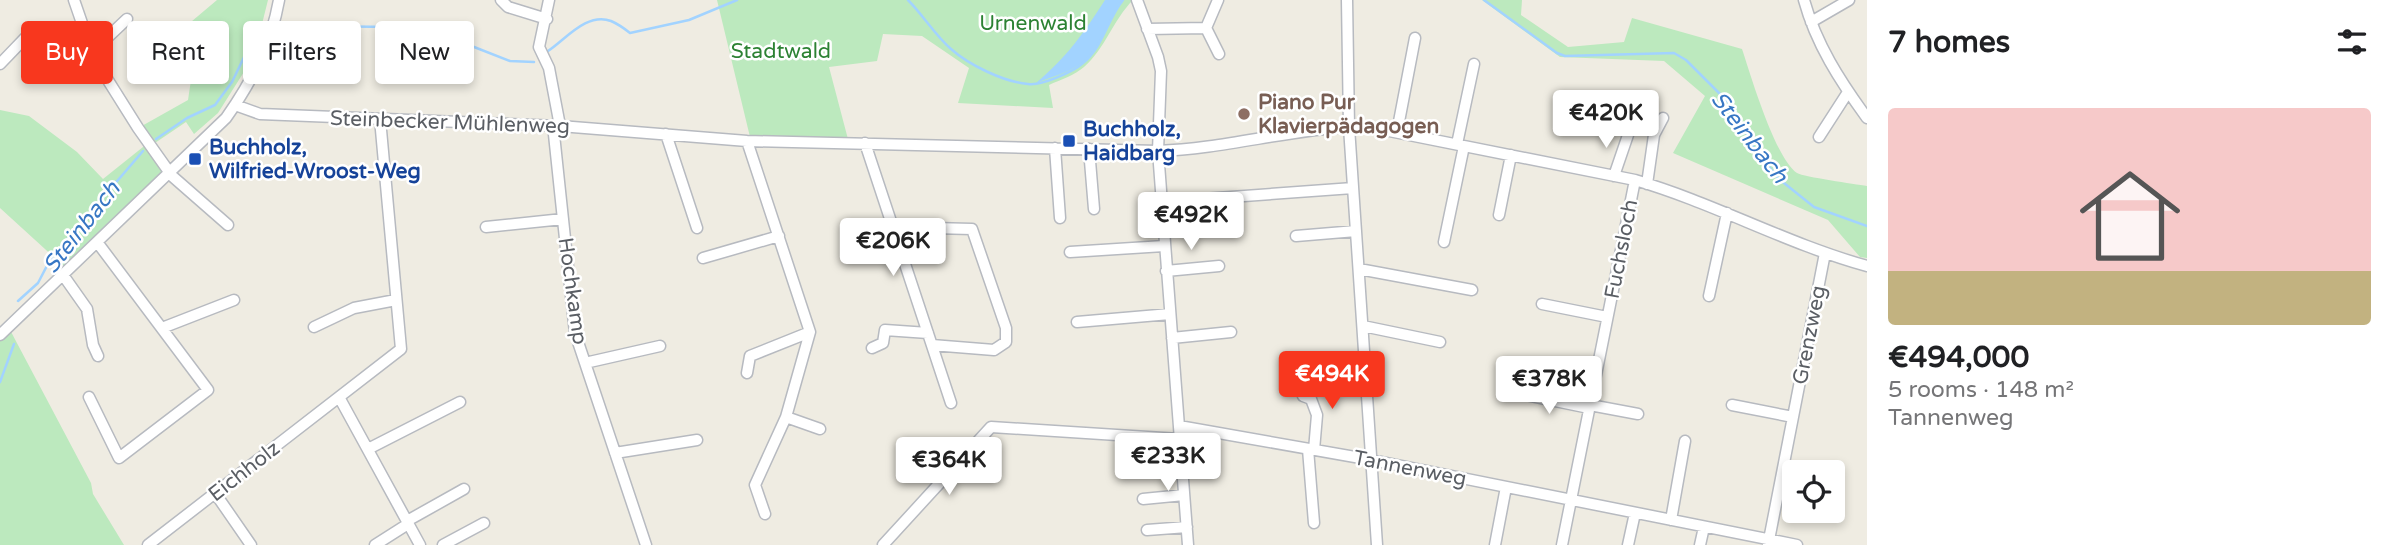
<!DOCTYPE html>
<html lang="en">
<head>
<meta charset="utf-8">
<style>
  body { margin:0; font-family:"Varela Round",sans-serif; background:#f2f2f2; color:#202124; height:100vh; display:flex; flex-direction:column; font-size:26px; white-space:nowrap }
  * { box-sizing:border-box; margin:0 }
  p { font-size:23px; color:#757577 }
  .icon { flex:none; width:38px; height:38px; fill:none; stroke:currentColor; stroke-width:2; stroke-linecap:round; stroke-linejoin:round }
  .map { position:relative; flex:1; overflow:hidden }
  .drawer { display:flex; flex-direction:column; background:#fff; width:525px }
  .drawer>* { flex:none }
  .guide { position:absolute; left:21px; top:21px; width:665px; height:63px; display:flex; gap:14px }
  .tools { position:absolute; left:1782px; top:460px; display:grid; gap:14px }
  .tools a { display:grid; place-items:center; width:63px; height:63px; border-radius:7px; background:#fff; box-shadow:0 4px 10px #0003; font-size:35px }
  .price { position:absolute; translate:-50% -60px; padding:0 16px; border-radius:7px; background:#fff; color:#222; font-size:23px; line-height:46px; filter:drop-shadow(0 2px 4px #0008) }
  .price::after { content:''; position:absolute; left:50%; top:42px; width:21px; height:16px; margin-left:-10px; background:inherit; clip-path:polygon(0 0,100% 0,50% 100%) }
  .price.current { background:#f8371e; color:#fff }
  ul { padding:0; list-style:none }
  li { display:grid; align-content:center; gap:14px; height:371px; padding:0 21px }
  li span { display:grid; place-items:center; height:217px; border-radius:7px; color:#555 }
  li>.icon { margin-inline-start:auto }
  span .icon { width:126px; height:126px; fill:#fffc; stroke-width:1 }
  li b { font-size:30px }
  h2 { display:flex; justify-content:space-between; align-items:center; height:84px; padding:0 21px; font-size:30px }
  .tag { padding:0 24px; border-radius:7px; background:#fff; box-shadow:0 4px 10px #0003; font-size:24px; line-height:63px }
  .tag.current { background:#f8371e; color:#fff }
  main { display:flex; flex:1; min-height:0 }
  .map>svg:first-child { display:block }
  .green { fill:#bce9be }
  .water { fill:#a2d3ff }
  .lines { fill:none; stroke-linecap:round; stroke-linejoin:round }
  .stream { stroke:#a2d3ff; stroke-width:2.5 }
  .minor-casing { stroke:#b7bac0; stroke-width:13 }
  .minor { stroke:#fff; stroke-width:10 }
  .education-dot { fill:#8d6e63; stroke:#fff; stroke-width:2.5 }
  .transit-dot { fill:#1a4fb4; stroke:#fff; stroke-width:2.5 }
  .labels { text-anchor:middle; stroke-width:5; stroke-linejoin:round; paint-order:stroke }
  .park-label { font-size:21px; fill:#2c8233; stroke:#fff }
  .education-label { font-size:21px; font-weight:bold; fill:#785e54; stroke:#fff; text-anchor:start }
  .street-label { font-size:21px; fill:#5a5e64; stroke:#fff }
  .transit-label { font-size:21px; font-weight:bold; fill:#164399; stroke:#fff; text-anchor:start }
  .water-label { font-size:23px; font-style:italic; fill:#3777c4; stroke:#fff }
</style>
</head>
<body>
<main>
<div class="map">
<svg width="1867" height="545" viewBox="0 0 1867 545">
  <rect width="100%" height="100%" fill="#efece2"/>
  <path class="green" d="M217,0H268L254,56L218,113L194,134L186,122L152,145L140,127L188,100L191,80L166,43Z
    M717,0H1133C1113,20 1105,49 1084,67C1075,75 1060,80 1049,85L1053,108L958,103L969,68L922,36L883,34L877,61L829,67L849,143L750,137Z
    M1482,0H1522L1521,15L1568,47L1624,42L1632,18L1742,49C1751,76 1775,158 1797,173C1804,177 1855,184 1867,186V258L1860,257L1828,220L1673,153L1705,96L1664,61L1560,57Z
    M0,110L29,116L77,152L103,179L148,143L169,173L68,270L0,208Z
    M9,328L91,483L93,494L124,545H0V340L8,333Z"/>
  <path class="water" d="M1105,0H1123C1111,15 1107,33 1097,48C1083,69 1057,75 1036,83C1067,57 1083,34 1105,0Z"/>
  <g class="lines">
    <path class="stream" d="M908,0C923,15 935,35 951,49C969,65 1004,82 1028,84C1041,86 1073,72 1083,63C1103,47 1107,20 1123,0
      M1484,0L1557,53L1565,56L1674,53L1686,60L1732,106L1755,150L1779,179L1814,207L1867,226
      M469,45L510,61L534,62
      M283,49C286,41 288,30 298,27C342,27 381,24 426,32C439,34 451,35 463,41
      M548,51C566,39 587,12 611,21C618,24 625,29 630,33L689,20L737,0
      M156,139L187,118L215,105L232,82L247,51
      M18,301L38,283L51,258L143,151
      M0,382L14,344"/>
    <defs>
      <path id="minor" d="M74,0L94,58L138,128L172,176L228,225
        M501,0L508,7L547,19
        M549,0L539,47L549,68L560,126
        M1137,0L1158,57L1161,71L1158,151L1188,545
        M1218,0L1206,28L1219,54
        M1347,0L1349,127L1377,545
        M1804,0C1816,44 1840,81 1867,118
        M1811,22L1849,0
        M1147,29L1206,28
        M464,48L466,37
        M92,52L127,19
        M0,64L26,37L83,30
        M235,105L260,114L560,126L747,141L1158,151C1221,149 1283,131 1346,127C1359,126 1372,129 1384,130L1635,180C1714,203 1787,244 1867,266
        M553,125L575,333L646,545
        M1397,132L1415,38
        M666,134L697,228
        M1819,137L1848,92
        M747,141L810,332L786,417L755,485L765,514
        M865,143L951,403
        M1457,144L1474,64
        M1055,148L1060,218
        M1089,149L1094,209
        M1614,176L1628,135
        M1647,184L1654,135L1663,118
        M1161,202L1353,188
        M1499,215L1511,155
        M486,227L563,219
        M893,227L972,229L1006,328V342L994,350L932,345
        M1296,236L1356,231
        M1444,242L1464,146
        M1070,252L1164,246
        M703,258L779,236
        M1359,269L1472,290
        M1166,271L1219,266
        M63,275L87,309L93,345L98,356
        M1709,296L1727,213
        M1542,304L1607,317
        M1077,322L1170,314
        M1363,326L1440,342
        M314,327L354,308L396,300
        M162,328L234,300
        M0,335L226,118C252,81 271,45 279,0
        M1172,338L1231,332
        M872,348L883,343L885,330L928,333
        M585,363L660,346
        M747,373L750,356L810,332
        M1516,393L1589,408
        M1303,396L1311,399L1317,415L1314,450
        M89,397L119,458L208,390L97,242
        M339,397L420,545
        M1590,405L1638,414
        M1732,405L1793,417
        M786,417L820,429
        M1179,426L1372,460L1797,545
        M368,449L460,402
        M1308,449L1314,523
        M615,453L697,440
        M215,493L251,545
        M1143,499L1184,495
        M1671,520L1685,441
        M407,521L464,489
        M1147,530L1187,527
        M148,545L401,349L380,119
        M375,545L408,524
        M443,545L484,523
        M883,545L991,427L1179,439
        M1495,545L1506,487
        M1562,545L1635,180
        M1628,545L1635,513
        M1700,545L1704,527
        M1768,545L1825,253"/>
    </defs>
    <use href="#minor" class="minor-casing"/>
    <use href="#minor" class="minor"/>
  </g>
  <circle class="education-dot" cx="1244" cy="114" r="7"/>
  <g class="transit-dot">
    <rect x="1062" y="134" width="14" height="14" rx="3.5"/>
    <rect x="188" y="152" width="14" height="14" rx="3.5"/>
  </g>
  <g class="labels">
    <g class="park-label">
      <text x="1033" y="30">Urnenwald</text>
      <text x="781" y="58">Stadtwald</text>
    </g>
    <g class="education-label">
      <text x="1258" y="109">Piano Pur<tspan x="1258" dy="24">Klavierpädagogen</tspan></text>
    </g>
    <g class="street-label">
      <text transform="translate(450 122) rotate(2)" y="7">Steinbecker Mühlenweg</text>
      <text transform="translate(1621 249) rotate(-79)" y="7">Fuchsloch</text>
      <text transform="translate(573 291) rotate(82)" y="7">Hochkamp</text>
      <text transform="translate(1809 335) rotate(-79)" y="7">Grenzweg</text>
      <text transform="translate(1410 468) rotate(11)" y="7">Tannenweg</text>
      <text transform="translate(244 471) rotate(-38)" y="7">Eichholz</text>
    </g>
    <g class="transit-label">
      <text x="1083" y="136">Buchholz,<tspan x="1083" dy="24">Haidbarg</tspan></text>
      <text x="209" y="154">Buchholz,<tspan x="209" dy="24">Wilfried-Wroost-Weg</tspan></text>
    </g>
    <g class="water-label">
      <text transform="translate(1750 137) rotate(52)" y="8">Steinbach</text>
      <text transform="translate(81 227) rotate(-52)" y="8">Steinbach</text>
    </g>
  </g>
</svg>
<div class="tools">
<a><svg class="icon" aria-label="locate" viewBox="0 0 24 24"><circle cx="12" cy="12" r="6"/><path d="M12 2v4M12 18v4M2 12h4M18 12h4"/></svg></a>
</div>
<b class="price" style="left:1606px;top:150px">€420K</b>
<b class="price" style="left:1191px;top:252px">€492K</b>
<b class="price" style="left:893px;top:278px">€206K</b>
<b class="price current" style="left:1332px;top:411px">€494K</b>
<b class="price" style="left:1549px;top:416px">€378K</b>
<b class="price" style="left:1168px;top:493px">€233K</b>
<b class="price" style="left:949px;top:497px">€364K</b>
<div class="guide">
<a class="tag current">Buy</a>
<a class="tag">Rent</a>
<a class="tag">Filters</a>
<a class="tag">New</a>
</div>
</div>
<section class="drawer">
<h2>7 homes<svg class="icon" aria-label="filters" viewBox="0 0 24 24"><path d="M4 7h16M4 17h16"/><circle cx="9" cy="7" r="2"/><circle cx="15" cy="17" r="2"/></svg></h2>
<ul>
<li><span style="background:linear-gradient(#f6c9c9 75%,#c2b280 0)"><svg class="icon" aria-label="home" viewBox="0 0 24 24"><path d="M3 11l9-7 9 7M6 9v11h12V9"/></svg></span><div><b>€494,000</b><p>5 rooms · 148 m²</p><p>Tannenweg</p></div></li>
</ul>
</section>
</main>
</body>
</html>
